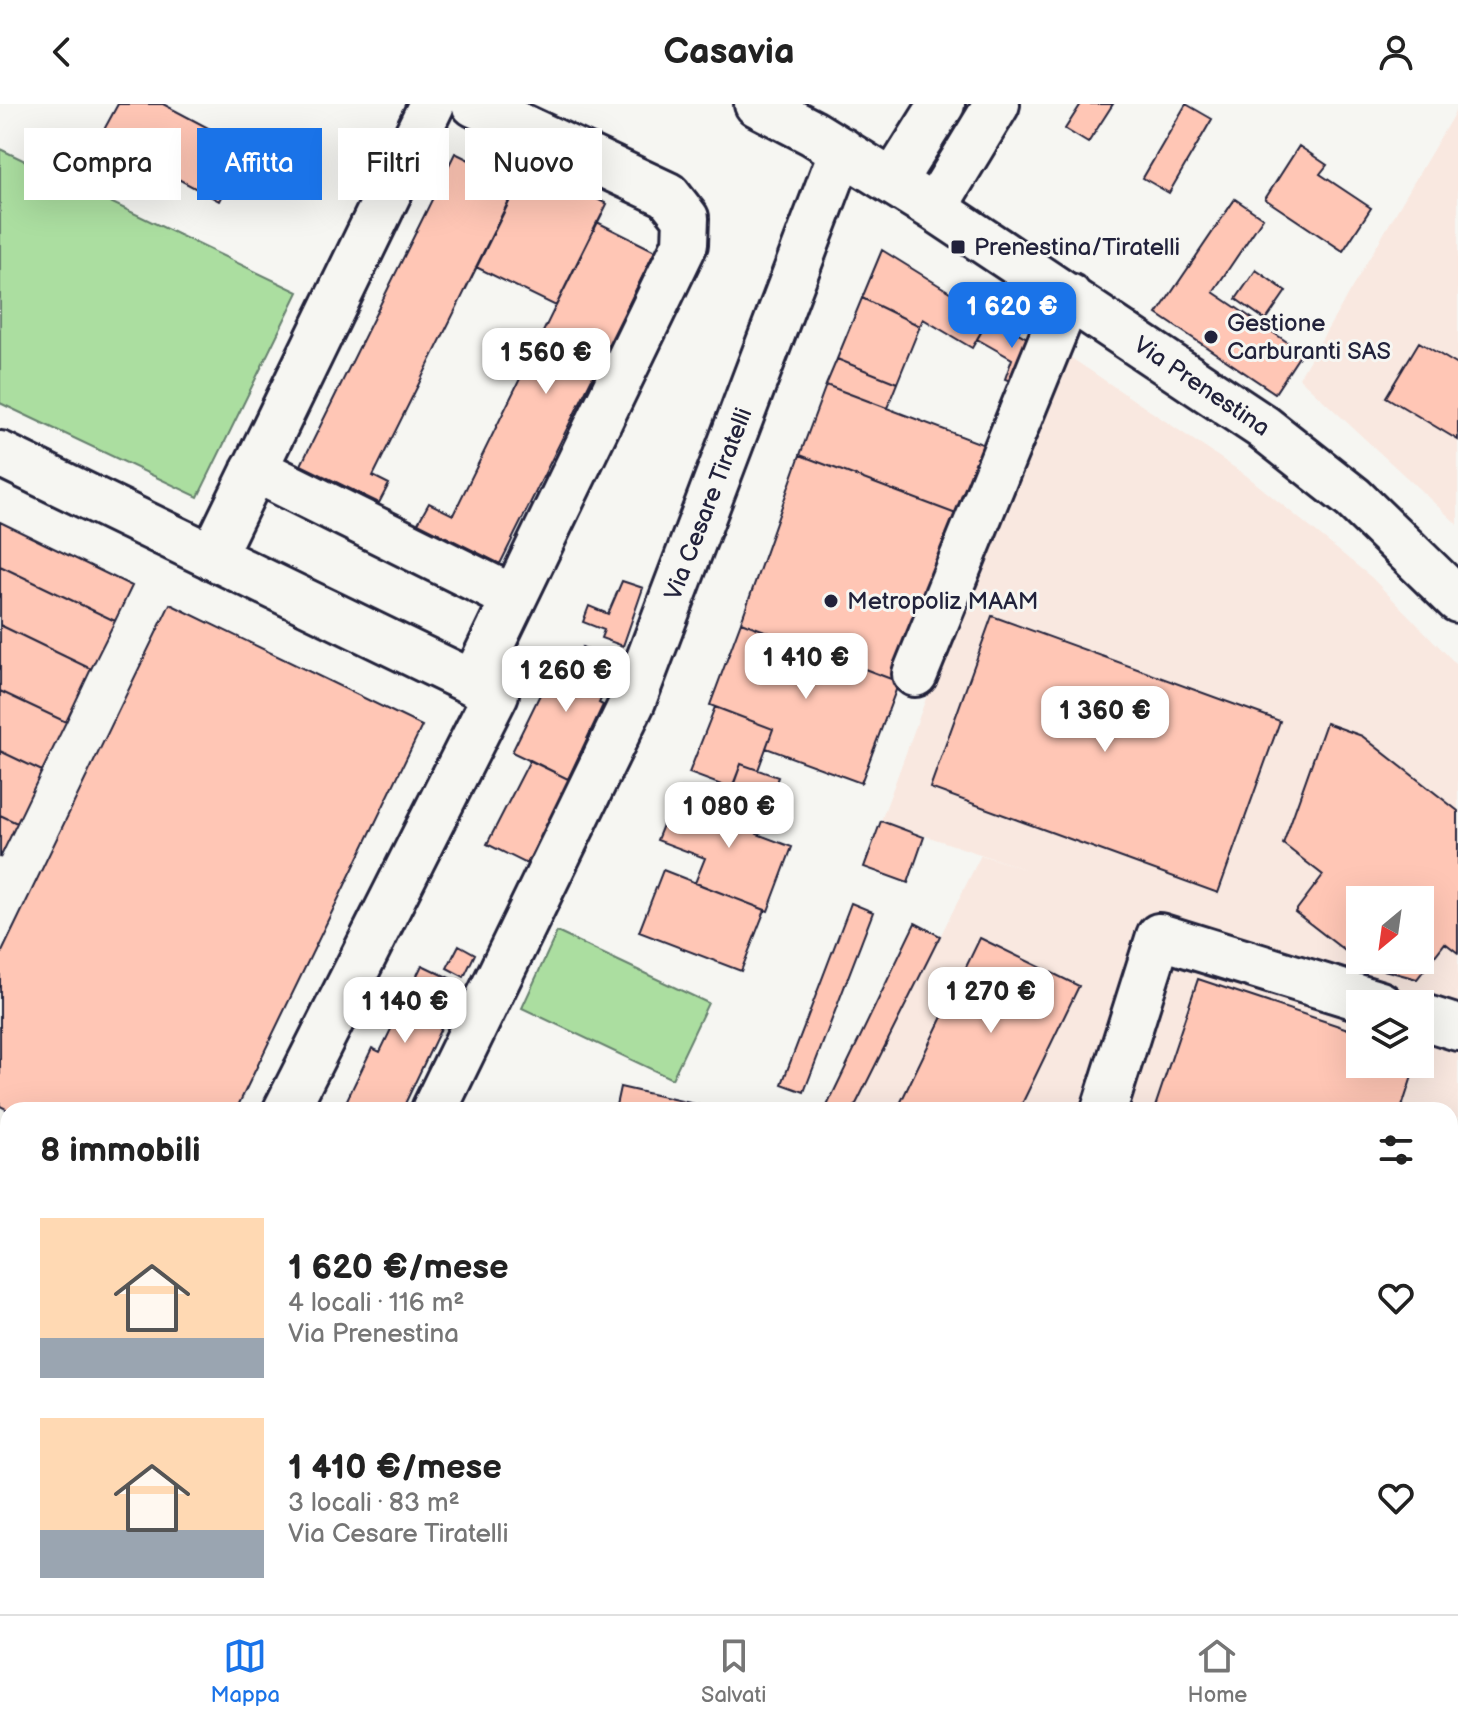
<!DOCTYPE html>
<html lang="it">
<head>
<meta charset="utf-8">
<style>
  body { margin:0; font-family:"Balsamiq Sans",sans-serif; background:#f2f2f2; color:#222; height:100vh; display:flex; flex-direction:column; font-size:30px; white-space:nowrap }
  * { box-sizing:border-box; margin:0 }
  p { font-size:26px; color:#767676 }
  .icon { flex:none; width:44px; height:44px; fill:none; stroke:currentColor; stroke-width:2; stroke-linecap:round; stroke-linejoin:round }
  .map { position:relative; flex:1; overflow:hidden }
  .side { position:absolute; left:0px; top:998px; width:1458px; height:512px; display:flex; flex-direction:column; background:#fff; border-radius:24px 24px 0 0; box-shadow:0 8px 32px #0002 }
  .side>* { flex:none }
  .banner { position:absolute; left:24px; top:24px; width:800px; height:72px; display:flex; gap:16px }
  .needle { width:52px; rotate:209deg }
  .controls { position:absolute; left:1346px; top:782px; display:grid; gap:16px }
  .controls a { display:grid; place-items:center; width:88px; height:88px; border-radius:0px; background:#fff; box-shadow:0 8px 32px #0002; font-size:40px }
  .price { position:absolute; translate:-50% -68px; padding:0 18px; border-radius:16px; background:#fff; color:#222; font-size:26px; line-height:52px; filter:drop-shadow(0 2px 4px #0008) }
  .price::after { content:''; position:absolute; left:50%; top:48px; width:24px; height:18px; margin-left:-12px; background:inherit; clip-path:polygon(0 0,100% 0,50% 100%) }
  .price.on { background:#1a73e8; color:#fff }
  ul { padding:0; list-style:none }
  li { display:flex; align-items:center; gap:24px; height:200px; padding:0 40px }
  li span { display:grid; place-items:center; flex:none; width:224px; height:160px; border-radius:0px; color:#555 }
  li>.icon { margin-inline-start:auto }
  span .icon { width:96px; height:96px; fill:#fffc; stroke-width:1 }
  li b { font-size:34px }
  h2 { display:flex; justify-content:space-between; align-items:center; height:96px; padding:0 40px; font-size:34px }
  .tag { padding:0 28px; border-radius:0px; background:#fff; box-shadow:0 8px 32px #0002; font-size:28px; line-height:72px }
  .tag.on { background:#1a73e8; color:#fff }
  header { display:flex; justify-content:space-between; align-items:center; height:104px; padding:0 40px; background:#fff; font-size:36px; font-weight:700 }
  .dock { display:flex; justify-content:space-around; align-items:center; height:112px; border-top:2px solid #e0e0e0; background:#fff; font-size:22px; color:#767676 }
  .dock a { display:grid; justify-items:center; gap:4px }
  .dock .on { color:#1a73e8 }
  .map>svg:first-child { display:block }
  .built { fill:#f9e8e0; fill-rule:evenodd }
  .green { fill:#abdea0; stroke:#66806e; stroke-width:2 }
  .building { fill:#ffc6b5; stroke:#22223b; stroke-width:2; fill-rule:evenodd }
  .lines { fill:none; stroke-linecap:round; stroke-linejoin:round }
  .minor-casing { stroke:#22223b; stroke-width:50 }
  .minor { stroke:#f6f6f2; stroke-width:44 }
  .poi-dot { fill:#22223b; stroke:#f6f6f2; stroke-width:3 }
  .labels { text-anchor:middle; stroke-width:6; stroke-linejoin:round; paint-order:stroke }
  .poi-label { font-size:24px; fill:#22223b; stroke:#f6f6f2; text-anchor:start }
  .street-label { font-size:24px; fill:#22223b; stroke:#f6f6f2 }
</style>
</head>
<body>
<header><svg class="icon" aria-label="back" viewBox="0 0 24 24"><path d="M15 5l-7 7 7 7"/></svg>Casavia<svg class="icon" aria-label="person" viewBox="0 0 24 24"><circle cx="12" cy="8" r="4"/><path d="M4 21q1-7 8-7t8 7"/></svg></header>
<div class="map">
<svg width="1458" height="1510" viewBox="0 0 1458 1510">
  <rect width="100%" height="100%" fill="#f6f6f2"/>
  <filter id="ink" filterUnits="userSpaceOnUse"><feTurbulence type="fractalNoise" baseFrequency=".0125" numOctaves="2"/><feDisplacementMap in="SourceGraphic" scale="16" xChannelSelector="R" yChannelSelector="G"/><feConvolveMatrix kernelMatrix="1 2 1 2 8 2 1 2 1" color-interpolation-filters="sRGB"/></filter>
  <g filter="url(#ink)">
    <path class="built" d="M1458,3V421L1299,274Z
      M1055,243L1247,372L1371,473L1458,562V1510H322L325,1502H1450V1006H853L981,751L1028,766L881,717ZM1360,796H1420V856H1360ZM1360,900H1420V960H1360Z"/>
    <path class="green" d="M0,45L298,188L198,393L0,299Z
      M557,828L708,899L672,975L522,904Z
      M222,1502H325L322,1510H217Z"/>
    <path class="building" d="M118,0H163L246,44L219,97L100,33Z
      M1081,0H1113L1088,39L1065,25Z
      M1186,0L1212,15L1169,89L1143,74Z
      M1299,42L1327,61L1320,70L1371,104L1343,147L1265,95Z
      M455,49L518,80L373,372L389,380L379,399L301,361Z
      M527,60L607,100L556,202L476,163Z
      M1235,95L1263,114L1213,188L1302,248L1275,289L1157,210Z
      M597,118L655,147L500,460L418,419L429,399L453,411Z
      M882,146L990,213L972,244L923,215L920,222L862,194Z
      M1256,166L1286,187L1266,216L1236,195Z
      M862,194L920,222L897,279L837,255Z
      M990,213L1041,242L1026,283L1005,275L1012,255L977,235Z
      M1419,238L1458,261V336L1386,293Z
      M837,255L897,279L887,304L826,281Z
      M826,281L990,343L964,413L800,351Z
      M800,351L964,413L899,578L741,518Z
      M0,418L132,482L115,517L0,462Z
      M0,462L115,517L91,565L0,521Z
      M622,477L643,484L623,542L601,534L604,526L583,518L589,502L608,510Z
      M170,500L422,622L236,1006H8L0,1002V852Z
      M992,512L1280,617L1218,789L930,684Z
      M741,518L899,578L861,679L766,644L773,625L710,601Z
      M0,521L91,565L66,618L0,587Z
      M582,543L617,561L599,599L603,601L568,675L512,648L548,574L560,579L575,546L579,548Z
      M0,587L66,618L42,667L0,647Z
      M715,603L773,625L758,666L741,660L732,685L689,669Z
      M1326,619L1362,632L1458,707V849L1445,839L1417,875L1362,860L1295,808L1323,771L1283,740ZM1360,796H1420V856H1360Z
      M0,647L42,667L17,719L0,711Z
      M530,656L570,676L527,760L487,740Z
      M741,660L778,673L766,707L728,694Z
      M728,694L766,707L757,730L792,743L768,807L695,779L705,754L657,736L673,696L721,714Z
      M0,711L17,719L0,754Z
      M881,717L924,733L908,779L864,763Z
      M663,766L765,806L741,867L639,828Z
      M851,799L873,808L804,988L782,980Z
      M915,819L940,832L853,1006H825Z
      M980,834L1079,882L1019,1006H897Z
      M459,841L475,850L464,873L447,864Z
      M422,861L462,880L402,1006H342L372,944L380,948Z
      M1198,875L1360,929V960H1416L1401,1006H1154Z
      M620,983L721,1006H615Z
      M1458,1025V1132L1450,1129V1049Z
      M1455,1160L1458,1161V1200L1450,1198V1176Z
      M0,1194L8,1198V1276L0,1293Z
      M1450,1233L1458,1235V1332L1450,1329Z
      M8,1276V1478L0,1495V1293Z
      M1450,1352L1458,1355V1482L1450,1480Z
      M120,1502H164L160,1510H116Z
      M386,1502H592L589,1510H383Z
      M683,1502H778L803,1510H681Z
      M1018,1502H1212L1210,1510H1016Z
      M1256,1502H1352L1350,1510H1254Z
      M1370,1502H1433L1430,1510H1367Z"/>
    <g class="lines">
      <defs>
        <path id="minor" d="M757,0L813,29L934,104L1263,323L1353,394L1458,496
          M893,78L942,0
          M934,104L997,0
          M0,350L496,590L286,1006
          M254,365L514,494
          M212,453L432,0
          M915,570L1069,192
          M473,579L685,140L686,114L668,91L474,0
          M1420,912L1458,924
          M434,1006L633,597L842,46
          M1104,1006L1159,832L1380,900
          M31,1510L35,1502
          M188,1510L192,1502
          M356,1510L358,1502
          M602,1510L605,1502"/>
      </defs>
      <use href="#minor" class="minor-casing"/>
      <use href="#minor" class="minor"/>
    </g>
  </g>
  <g class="poi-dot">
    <rect x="950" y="135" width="16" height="16" rx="4"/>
    <circle cx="1211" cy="233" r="8"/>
    <circle cx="831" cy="497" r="8"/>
  </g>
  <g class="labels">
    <g class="poi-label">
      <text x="974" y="151">Prenestina/Tiratelli</text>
      <text x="1227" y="227">Gestione<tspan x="1227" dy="28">Carburanti SAS</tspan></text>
      <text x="847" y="505">Metropoliz MAAM</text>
    </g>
    <g class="street-label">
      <text transform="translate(1202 282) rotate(34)" y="8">Via Prenestina</text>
      <text transform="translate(708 400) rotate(-69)" y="8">Via Cesare Tiratelli</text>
    </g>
  </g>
</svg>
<div class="controls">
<a><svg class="needle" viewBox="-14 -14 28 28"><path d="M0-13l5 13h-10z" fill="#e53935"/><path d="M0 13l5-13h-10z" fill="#767676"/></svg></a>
<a><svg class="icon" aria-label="layers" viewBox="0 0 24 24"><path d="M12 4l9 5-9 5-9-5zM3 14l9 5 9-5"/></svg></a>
</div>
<b class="price on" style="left:1012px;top:246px">1 620 €</b>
<b class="price" style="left:546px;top:292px">1 560 €</b>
<b class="price" style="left:806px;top:597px">1 410 €</b>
<b class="price" style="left:566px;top:610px">1 260 €</b>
<b class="price" style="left:1105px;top:650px">1 360 €</b>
<b class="price" style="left:729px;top:746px">1 080 €</b>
<b class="price" style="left:991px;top:931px">1 270 €</b>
<b class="price" style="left:405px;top:941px">1 140 €</b>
<div class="banner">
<a class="tag">Compra</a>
<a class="tag on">Affitta</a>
<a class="tag">Filtri</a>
<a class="tag">Nuovo</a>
</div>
<section class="side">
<h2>8 immobili<svg class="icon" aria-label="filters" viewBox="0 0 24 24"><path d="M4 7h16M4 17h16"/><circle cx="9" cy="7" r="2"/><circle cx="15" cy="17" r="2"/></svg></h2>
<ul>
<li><span style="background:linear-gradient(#ffd9b3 75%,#9aa5b1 0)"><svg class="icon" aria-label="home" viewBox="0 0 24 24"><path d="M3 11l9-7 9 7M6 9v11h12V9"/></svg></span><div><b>1 620 €/mese</b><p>4 locali · 116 m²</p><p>Via Prenestina</p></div><svg class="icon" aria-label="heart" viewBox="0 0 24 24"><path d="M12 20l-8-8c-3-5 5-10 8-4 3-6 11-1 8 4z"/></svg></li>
<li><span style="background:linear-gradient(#ffd9b3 70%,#9aa5b1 0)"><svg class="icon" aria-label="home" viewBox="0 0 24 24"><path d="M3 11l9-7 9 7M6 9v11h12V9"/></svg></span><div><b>1 410 €/mese</b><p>3 locali · 83 m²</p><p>Via Cesare Tiratelli</p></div><svg class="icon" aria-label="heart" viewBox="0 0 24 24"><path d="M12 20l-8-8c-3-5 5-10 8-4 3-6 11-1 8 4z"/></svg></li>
</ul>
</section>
</div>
<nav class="dock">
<a class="on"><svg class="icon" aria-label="map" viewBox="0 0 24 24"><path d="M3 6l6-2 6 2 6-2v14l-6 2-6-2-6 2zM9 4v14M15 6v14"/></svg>Mappa</a>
<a><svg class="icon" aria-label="saved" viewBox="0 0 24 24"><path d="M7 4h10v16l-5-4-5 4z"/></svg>Salvati</a>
<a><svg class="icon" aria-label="home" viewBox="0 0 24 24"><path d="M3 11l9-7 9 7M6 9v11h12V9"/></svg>Home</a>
</nav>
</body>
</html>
